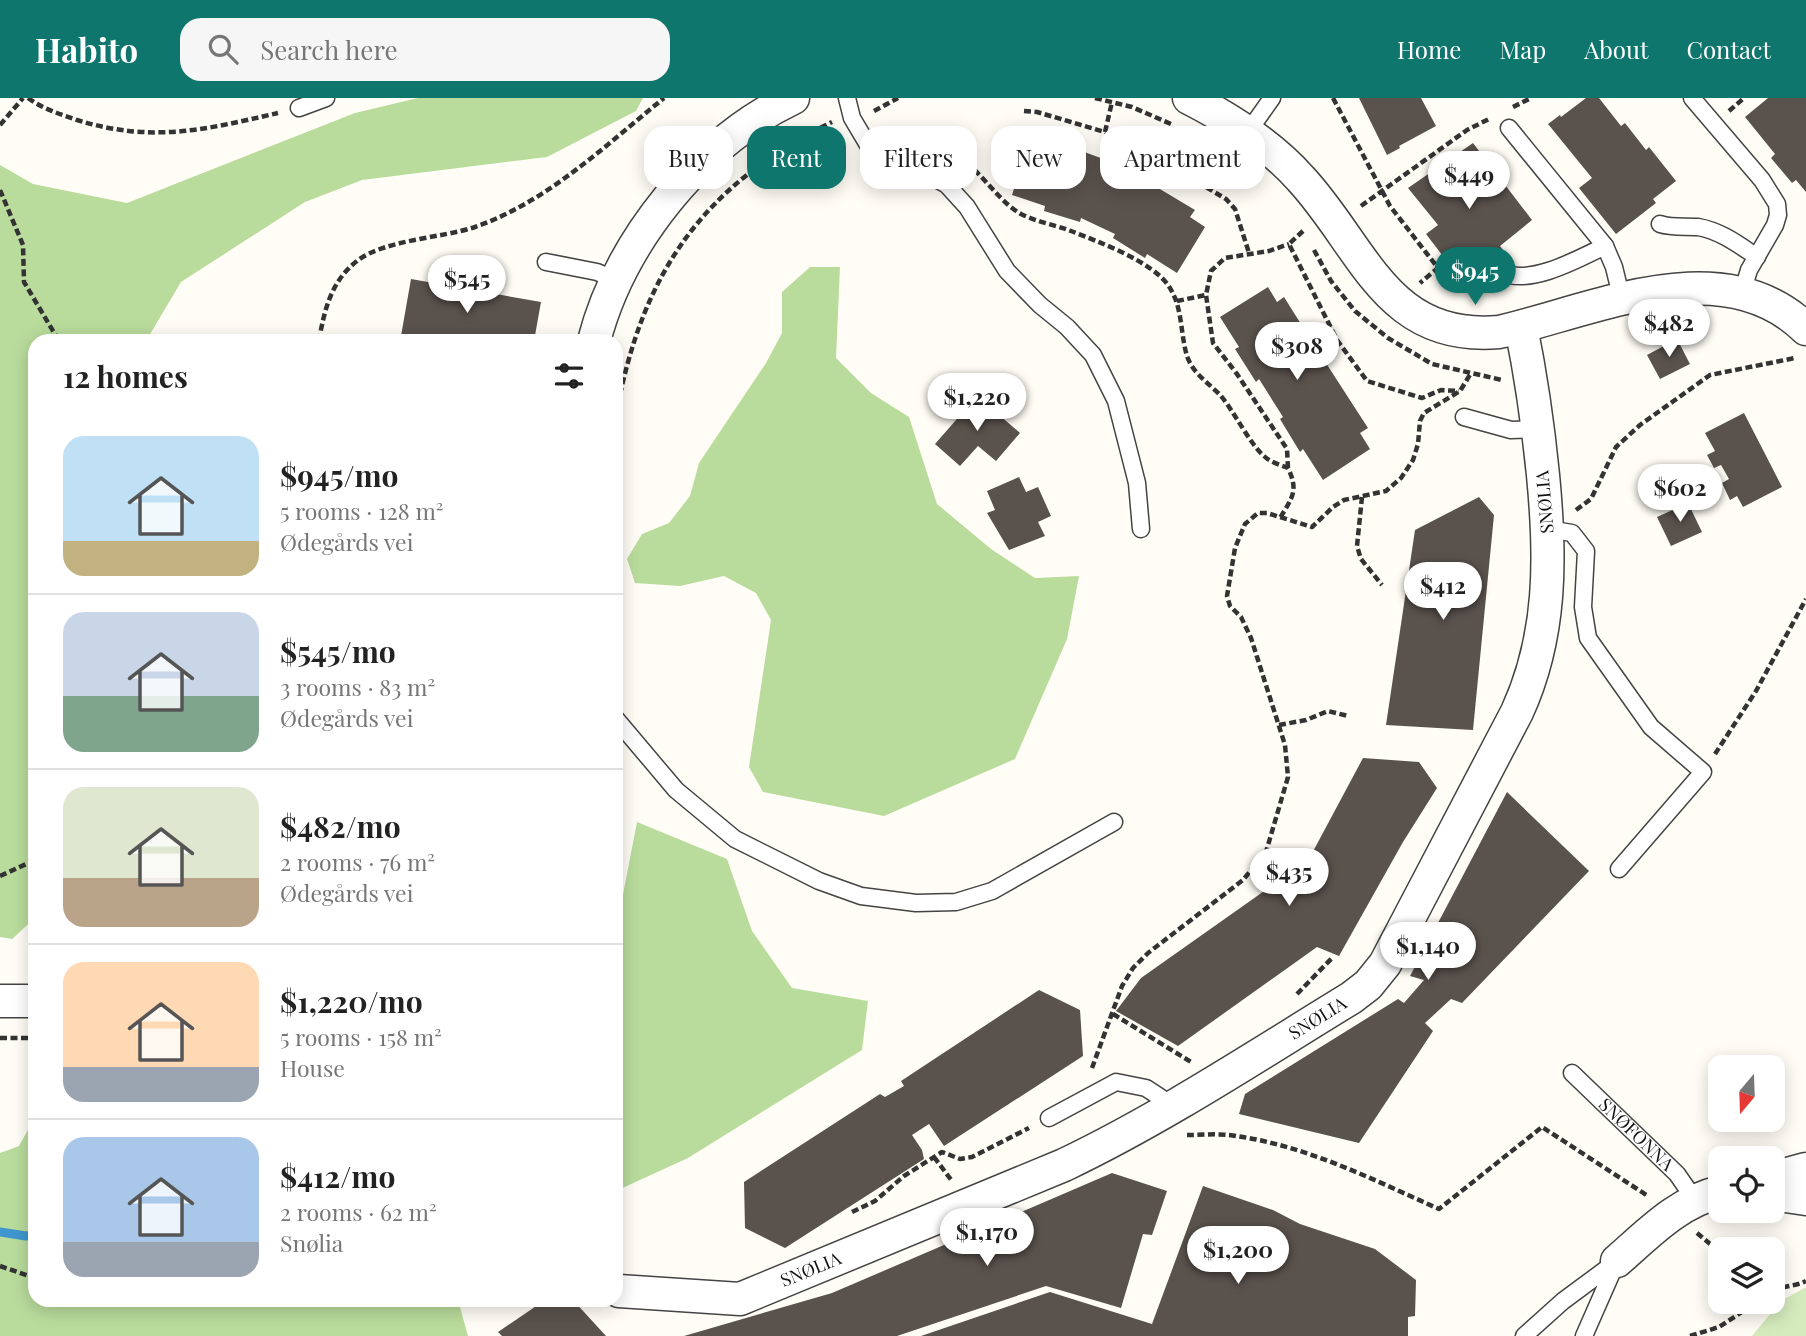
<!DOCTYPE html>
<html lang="en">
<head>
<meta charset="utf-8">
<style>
  body { margin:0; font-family:"Playfair Display",serif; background:#f6f6f6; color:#222; height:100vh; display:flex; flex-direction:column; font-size:26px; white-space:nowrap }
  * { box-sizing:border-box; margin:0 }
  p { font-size:23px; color:#767676 }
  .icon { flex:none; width:38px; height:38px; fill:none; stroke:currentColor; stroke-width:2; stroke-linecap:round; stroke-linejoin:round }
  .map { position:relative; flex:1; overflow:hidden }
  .sheet { position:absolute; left:28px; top:236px; width:595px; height:973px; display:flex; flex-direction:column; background:#fff; border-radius:21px; box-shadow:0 4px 18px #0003 }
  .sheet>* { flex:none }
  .banner { position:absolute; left:644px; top:28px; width:665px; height:63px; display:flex; gap:14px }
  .needle { width:46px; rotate:199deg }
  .tools { position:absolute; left:1708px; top:957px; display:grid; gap:14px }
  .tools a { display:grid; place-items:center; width:77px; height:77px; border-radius:14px; background:#fff; box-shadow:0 4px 18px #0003; font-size:35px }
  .price { position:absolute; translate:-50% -60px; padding:0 16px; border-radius:24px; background:#fff; color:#222; font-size:23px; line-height:46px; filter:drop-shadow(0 2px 4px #0008) }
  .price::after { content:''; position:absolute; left:50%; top:42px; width:21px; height:16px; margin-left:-10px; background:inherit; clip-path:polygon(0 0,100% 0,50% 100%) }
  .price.on { background:#0f766e; color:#fff }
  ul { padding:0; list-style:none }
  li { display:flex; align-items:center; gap:21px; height:175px; padding:0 35px }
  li+li { border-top:2px solid #e0e0e0 }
  li span { display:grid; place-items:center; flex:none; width:196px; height:140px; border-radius:21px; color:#555 }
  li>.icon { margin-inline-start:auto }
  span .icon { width:84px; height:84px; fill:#fffc; stroke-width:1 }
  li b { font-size:30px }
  h2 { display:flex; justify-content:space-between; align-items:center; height:84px; padding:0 35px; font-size:30px }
  .pill { padding:0 24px; border-radius:21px; background:#fff; box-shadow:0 4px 18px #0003; font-size:24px; line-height:63px }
  .pill.on { background:#0f766e; color:#fff }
  header { display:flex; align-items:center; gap:42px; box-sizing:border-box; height:98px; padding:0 35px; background:#0f766e; color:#fff }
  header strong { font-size:33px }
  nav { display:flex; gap:38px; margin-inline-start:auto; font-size:24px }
  .search { width:490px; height:63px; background:#f6f6f6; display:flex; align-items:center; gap:18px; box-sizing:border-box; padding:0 24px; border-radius:21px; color:#767676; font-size:26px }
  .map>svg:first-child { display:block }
  .green { fill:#d5ebbd }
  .forest { fill:#b9dc9c }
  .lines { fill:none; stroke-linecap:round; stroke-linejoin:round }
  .stream { stroke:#3f96cf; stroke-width:9 }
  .building { fill:#5a524d }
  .lane-casing { stroke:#444; stroke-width:19 }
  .street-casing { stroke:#444; stroke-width:35 }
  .path { stroke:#333; stroke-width:4.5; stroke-dasharray:7 3.5; stroke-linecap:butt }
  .lane { stroke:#fff; stroke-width:16 }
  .street { stroke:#fff; stroke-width:32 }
  .labels { text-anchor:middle; stroke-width:7; stroke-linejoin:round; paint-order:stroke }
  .street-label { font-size:18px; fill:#111; stroke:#fff }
</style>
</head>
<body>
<header>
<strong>Habito</strong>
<div class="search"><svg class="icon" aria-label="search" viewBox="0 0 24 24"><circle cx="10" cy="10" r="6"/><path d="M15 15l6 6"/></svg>Search here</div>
<nav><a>Home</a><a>Map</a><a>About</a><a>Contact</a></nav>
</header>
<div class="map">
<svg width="1806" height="1238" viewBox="0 0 1806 1238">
  <rect width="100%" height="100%" fill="#fffdf5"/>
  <path class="green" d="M1806,1189V1238H1752L1781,1203Z"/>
  <path class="forest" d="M418,0H643L636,13L547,59L362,82L305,104L181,184L146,243H35V820L12,841L0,839V67L33,86L127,105L355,15Z
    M810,169H840L836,260L871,295L909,319L937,406L991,451L1035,480L1079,478L1067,541L1015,661L884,718L763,694L749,669L771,522L756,495L724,478L680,488L635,485L627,461L642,436L669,425L690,398L699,365L766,265L782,235V194Z
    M637,724L727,761L752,833L792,890L868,903L862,952L688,1060L616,1093V833Z
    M35,1019V1202H458L468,1238H0V1055L19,1048Z"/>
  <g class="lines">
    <path class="stream" d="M0,1134L26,1138L35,1137"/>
  </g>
  <path class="building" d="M1359,0H1421L1436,28L1399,48L1400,50L1387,57Z
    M1586,0H1599L1621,28L1625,25L1646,52L1649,49L1676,83L1653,101L1656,105L1616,136L1579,90L1592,80L1548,26L1560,17L1561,19Z
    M1768,0H1806V94L1796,82L1792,85L1771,60L1775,56L1745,19Z
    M1049,41L1117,66L1115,70L1121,73L1123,69L1195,112L1190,119L1205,129L1177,175L1147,156L1145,160L1113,140L1115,136L1081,120L1080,124L1044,113L1045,108L1012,97L1029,44L1046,49Z
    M1473,45L1532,122L1500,148L1503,152L1462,183L1426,136L1438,127L1408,90Z
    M411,181L541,204L534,243H431L401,238Z
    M1268,189L1277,204L1284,199L1321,258L1317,260L1320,265L1324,262L1368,330L1360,335L1370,351L1323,382L1303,351L1300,354L1280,321L1283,319L1259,281L1256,284L1235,251L1239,249L1220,219Z
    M1677,241L1690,266L1660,281L1647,257Z
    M977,298L1020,335L996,363L978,348L960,368L935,346Z
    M1744,315L1782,389L1743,409L1737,398L1730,402L1722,385L1729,381L1721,367L1714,370L1707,357L1715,353L1705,335Z
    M1019,379L1026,394L1038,389L1051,418L1038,424L1045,438L1009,452L987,415L995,412L987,393Z
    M1479,399L1494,417L1473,632L1386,627L1415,432Z
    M1688,405L1702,434L1671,448L1657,419Z
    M1363,660L1419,664L1437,690L1403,744L1339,858L1317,849L1178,948L1116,913L1141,880L1277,784L1302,774Z
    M1507,694L1589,773L1462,905L1451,901L1425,925L1433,933L1359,1045L1239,1016L1245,996L1398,901L1404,905L1424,882L1410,878Z
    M1039,892L1080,912L1083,958L944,1048L929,1026L912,1037L922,1052L924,1061L785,1150L745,1130L744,1084L880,996L885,999L904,988L901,983Z
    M1112,1075L1167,1093L1152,1137L1143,1136L1121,1210L1046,1188L897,1238H684L832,1195Z
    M1203,1088L1273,1112L1300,1126L1375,1151L1416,1182L1415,1218L1408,1219V1238H921L1050,1194L1152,1226Z
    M545,1202H573L606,1238H502L498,1234Z"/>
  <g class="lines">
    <defs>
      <g id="lane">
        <path d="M847,0L852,20L871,52L924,74L947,87L967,109L1007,173L1040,207L1067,229L1093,257L1116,303L1137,385L1141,431"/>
        <path d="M1692,0L1762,82L1777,106L1778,117L1775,127L1749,172L1742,195"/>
        <path d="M299,10L326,0"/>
        <path d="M1509,30L1605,148L1614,169L1622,202"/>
        <path d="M1248,34L1272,0"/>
        <path d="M1660,126C1672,130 1685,128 1698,129C1721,133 1739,147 1757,159"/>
        <path d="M546,164L597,174L618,183"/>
        <path d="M1503,175C1532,187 1578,161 1605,148"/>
        <path d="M1464,319L1511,332L1538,331"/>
        <path d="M1548,431L1572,435L1586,453L1583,509L1588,540L1651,629L1703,674L1619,771"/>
        <path d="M616,621L676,692L735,741L819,783L861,798L916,805L956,804L992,793L1114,724"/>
        <path id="s1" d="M1572,975L1677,1076L1695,1102"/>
        <path d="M1049,1020L1116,984L1146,990L1175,1009"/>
        <path d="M1524,1238L1563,1203L1617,1163L1584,1238"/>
      </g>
      <g id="street">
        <path d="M1189,0C1230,21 1270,46 1301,81C1364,149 1386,244 1499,234C1595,212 1723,150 1806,231"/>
        <path d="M594,243C620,143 700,44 793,0"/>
        <path d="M0,903H35"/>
        <path d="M1773,1080L1806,1071"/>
        <path d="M1773,1096L1806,1101"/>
        <path d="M1617,1163C1649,1135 1678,1104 1720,1094"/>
        <path id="s2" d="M619,1193L740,1201L1064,1067C1164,1019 1256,958 1351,900L1368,887L1385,866L1517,614C1552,538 1551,459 1543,377C1538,327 1531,278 1521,229"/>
      </g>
    </defs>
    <use href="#lane" class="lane-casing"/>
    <use href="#street" class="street-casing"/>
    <path class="path" d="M28,0C43,11 60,16 77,22C152,45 204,32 278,15
      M1095,0L1132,9L1171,26
      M1333,0L1390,108L1438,170L1420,185
      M1513,9L1531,0
      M874,13L898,0
      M1024,13L1037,14L1105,34L1162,63L1226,101L1235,111L1249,155
      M1729,13L1744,0
      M0,27L23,0
      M1105,34L1112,4
      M928,51C969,47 990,99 1021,116C1037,124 1055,127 1071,133C1099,144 1151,163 1168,187C1183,208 1180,235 1187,258C1193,276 1209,285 1221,298C1235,315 1250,346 1264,358C1270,364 1280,367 1288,370C1299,393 1292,400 1280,420
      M0,92L23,147L24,184L59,243
      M1361,108L1467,32L1489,21
      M1303,133L1289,146L1337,242L1367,283L1422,300L1441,292L1459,293
      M1314,152L1331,183L1355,213L1388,240L1432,266L1502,282
      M1177,203L1206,197
      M319,243C324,213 331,183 357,163C383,142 442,140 475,129C547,104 606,47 664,0
      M616,317C642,175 702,88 832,24
      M1288,370L1287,351L1237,276L1213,245L1206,197L1211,173L1225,160L1269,153L1289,146
      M1362,399L1357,448L1361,461L1382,487
      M1576,412L1591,401L1616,349L1640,327L1710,277L1795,260
      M1279,627L1306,622L1328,613L1348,618
      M1715,656L1756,593L1806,501
      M0,778L35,762
      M1297,896L1333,859
      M1113,916L1191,964
      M0,940H35
      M1092,970L1122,888L1133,870L1148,855L1243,782L1266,754L1288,679L1285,647L1251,540L1241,519L1230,508L1227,498L1235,450L1245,426L1258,415H1267L1312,429L1333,409L1344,402L1386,393L1401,380L1413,362L1418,346L1420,323L1424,315L1460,293L1471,275
      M1187,1037C1203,1037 1220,1035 1236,1038C1307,1048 1374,1082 1439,1111L1542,1029L1648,1098
      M934,1059L952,1083
      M852,1114L875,1103L904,1078L942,1054L960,1061L972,1059L1029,1030
      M1697,1135L1720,1154
      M0,1168L35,1180
      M1773,1186L1780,1190
      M1773,1194C1783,1187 1795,1189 1806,1183
      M1690,1238L1719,1229L1757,1204"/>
    <use href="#lane" class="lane"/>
    <use href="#street" class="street"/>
  </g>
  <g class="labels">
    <g class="street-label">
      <text transform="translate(1545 404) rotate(-95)" y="6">SNØLIA</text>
      <text dy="6" stroke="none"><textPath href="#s2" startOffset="765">SNØLIA</textPath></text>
      <text dy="6" stroke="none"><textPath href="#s1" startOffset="89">SNØFONNA</textPath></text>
      <text dy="6" stroke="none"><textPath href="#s2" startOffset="198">SNØLIA</textPath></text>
    </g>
  </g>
</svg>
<div class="tools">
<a><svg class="needle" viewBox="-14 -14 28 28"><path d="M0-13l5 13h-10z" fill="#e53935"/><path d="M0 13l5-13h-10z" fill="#767676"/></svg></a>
<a><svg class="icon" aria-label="locate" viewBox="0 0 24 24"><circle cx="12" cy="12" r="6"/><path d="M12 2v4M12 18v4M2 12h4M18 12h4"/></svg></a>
<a><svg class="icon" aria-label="layers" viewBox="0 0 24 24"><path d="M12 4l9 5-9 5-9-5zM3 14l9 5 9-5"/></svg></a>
</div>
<b class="price" style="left:1469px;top:113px">$449</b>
<b class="price on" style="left:1475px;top:209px">$945</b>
<b class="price" style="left:467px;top:217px">$545</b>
<b class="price" style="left:1669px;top:261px">$482</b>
<b class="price" style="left:1297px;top:284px">$308</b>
<b class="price" style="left:977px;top:335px">$1,220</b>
<b class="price" style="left:1680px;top:426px">$602</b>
<b class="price" style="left:1443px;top:524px">$412</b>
<b class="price" style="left:1289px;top:810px">$435</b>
<b class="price" style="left:1428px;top:884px">$1,140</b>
<b class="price" style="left:987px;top:1170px">$1,170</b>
<b class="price" style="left:1238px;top:1188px">$1,200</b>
<div class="banner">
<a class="pill">Buy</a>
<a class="pill on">Rent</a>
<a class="pill">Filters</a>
<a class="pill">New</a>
<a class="pill">Apartment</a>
</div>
<section class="sheet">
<h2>12 homes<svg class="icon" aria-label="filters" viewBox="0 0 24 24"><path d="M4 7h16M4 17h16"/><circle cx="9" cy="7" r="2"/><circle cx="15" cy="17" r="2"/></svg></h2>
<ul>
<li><span style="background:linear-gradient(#bfe0f5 75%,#c2b280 0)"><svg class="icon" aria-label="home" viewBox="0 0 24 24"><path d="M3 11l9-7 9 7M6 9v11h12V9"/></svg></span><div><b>$945/mo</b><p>5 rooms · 128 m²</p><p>Ødegårds vei</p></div></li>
<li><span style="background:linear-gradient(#c9d6e8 60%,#7fa58c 0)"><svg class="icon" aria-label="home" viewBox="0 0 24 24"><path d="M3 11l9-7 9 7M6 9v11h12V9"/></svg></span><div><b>$545/mo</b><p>3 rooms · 83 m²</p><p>Ødegårds vei</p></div></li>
<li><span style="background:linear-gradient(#dfe7d0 65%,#b9a48a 0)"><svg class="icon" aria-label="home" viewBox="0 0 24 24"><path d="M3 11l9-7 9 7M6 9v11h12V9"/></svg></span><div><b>$482/mo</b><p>2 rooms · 76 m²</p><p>Ødegårds vei</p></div></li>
<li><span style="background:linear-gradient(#ffd9b3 75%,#9aa5b1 0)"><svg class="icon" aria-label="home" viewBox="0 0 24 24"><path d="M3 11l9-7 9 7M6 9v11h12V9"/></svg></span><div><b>$1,220/mo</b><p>5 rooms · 158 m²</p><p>House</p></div></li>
<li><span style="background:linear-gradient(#a9c7e8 75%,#9aa5b1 0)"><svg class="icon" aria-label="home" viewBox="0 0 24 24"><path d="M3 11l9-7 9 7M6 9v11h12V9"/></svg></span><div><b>$412/mo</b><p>2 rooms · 62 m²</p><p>Snølia</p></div></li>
</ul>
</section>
</div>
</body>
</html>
